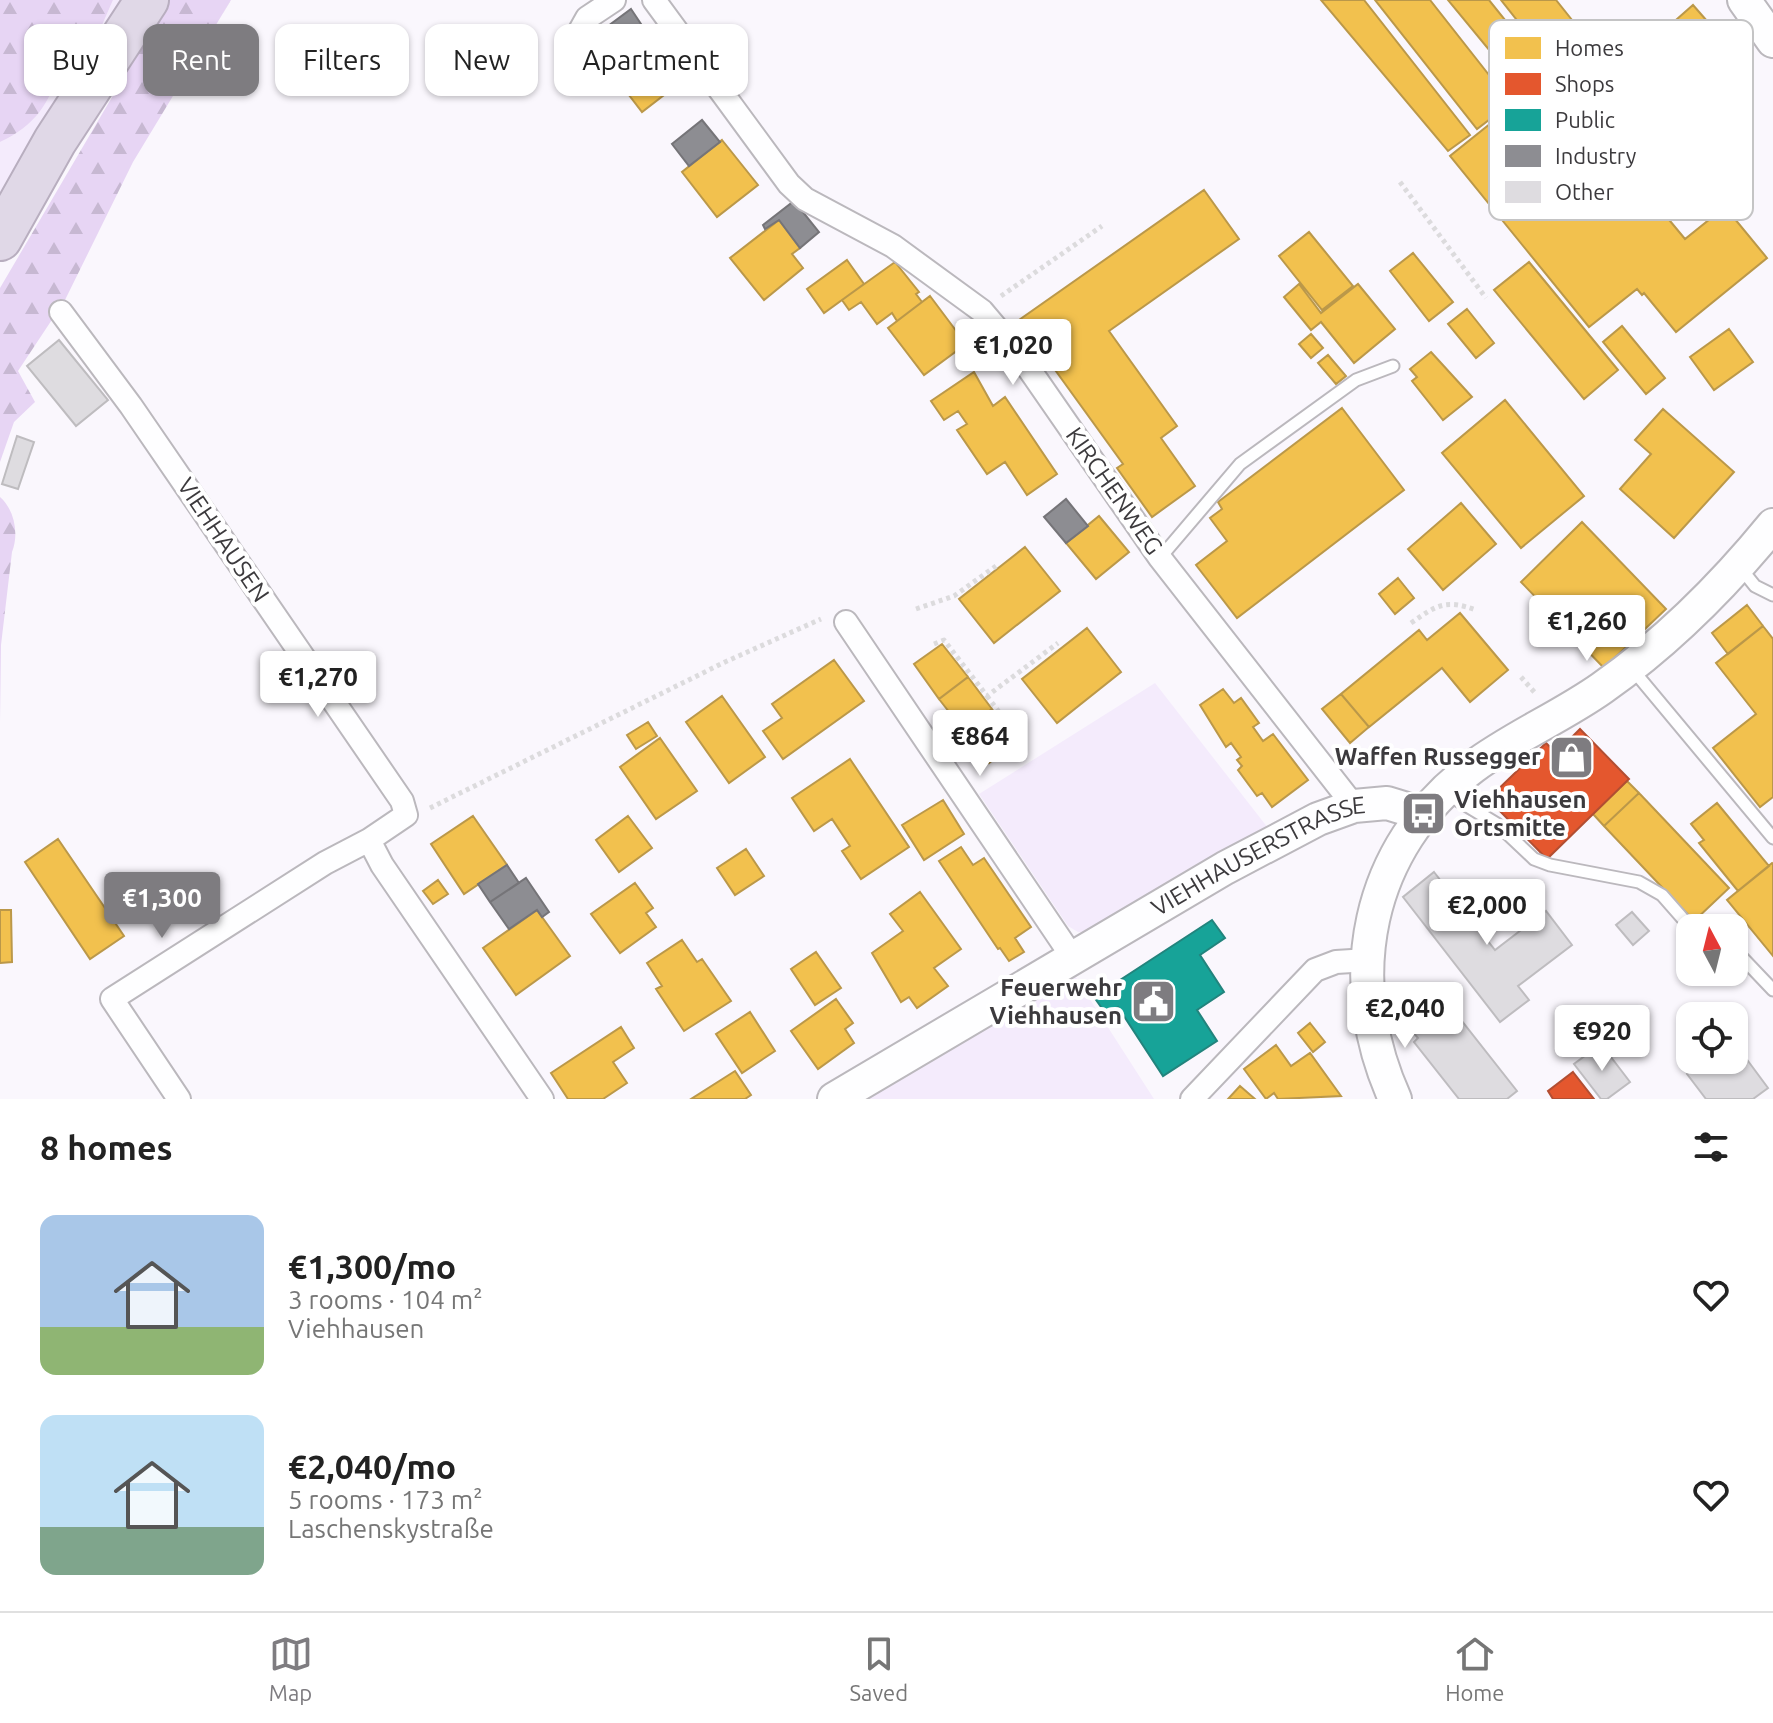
<!DOCTYPE html>
<html lang="en">
<head>
<meta charset="utf-8">
<style>
  body { margin:0; font-family:Ubuntu,sans-serif; background:#f6f6f6; color:#222; height:100vh; display:flex; flex-direction:column; font-size:30px; white-space:nowrap }
  * { box-sizing:border-box; margin:0 }
  p { font-size:26px; color:#767676 }
  .icon { flex:none; width:44px; height:44px; fill:none; stroke:currentColor; stroke-width:2; stroke-linecap:round; stroke-linejoin:round }
  .map { position:relative; height:1099px; overflow:hidden }
  .drawer { display:flex; flex-direction:column; background:#fff; flex:1 }
  .drawer>* { flex:none }
  .guide { position:absolute; left:24px; top:24px; width:800px; height:72px; display:flex; gap:16px }
  .needle { width:52px; rotate:353deg }
  .fabs { position:absolute; left:1676px; top:914px; display:grid; gap:16px }
  .fabs a { display:grid; place-items:center; width:72px; height:72px; border-radius:16px; background:#fff; box-shadow:0 2px 6px #0004; font-size:40px }
  .price { position:absolute; translate:-50% -68px; padding:0 18px; border-radius:8px; background:#fff; color:#222; font-size:26px; line-height:52px; filter:drop-shadow(0 2px 4px #0008) }
  .price::after { content:''; position:absolute; left:50%; top:48px; width:24px; height:18px; margin-left:-12px; background:inherit; clip-path:polygon(0 0,100% 0,50% 100%) }
  .price.active { background:#7e7c80; color:#fff }
  ul { padding:0; list-style:none }
  li { display:flex; align-items:center; gap:24px; height:200px; padding:0 40px }
  li span { display:grid; place-items:center; flex:none; width:224px; height:160px; border-radius:16px; color:#555 }
  li>.icon { margin-inline-start:auto }
  span .icon { width:96px; height:96px; fill:#fffc; stroke-width:1 }
  li b { font-size:34px }
  h2 { display:flex; justify-content:space-between; align-items:center; height:96px; padding:0 40px; font-size:34px }
  .tag { padding:0 28px; border-radius:16px; background:#fff; box-shadow:0 2px 6px #0004; font-size:28px; line-height:72px }
  .tag.active { background:#7e7c80; color:#fff }
  .menu { display:flex; justify-content:space-around; align-items:center; height:112px; border-top:2px solid #e0e0e0; background:#fff; font-size:22px; color:#767676 }
  .menu a { display:grid; justify-items:center; gap:4px }
  .menu .active { color:#7e7c80 }
  .map>svg:first-child { display:block }
  .grass { fill:#f4ebfc }
  .forest { fill:url(#forest-firs) }
  .homes { fill:#f2c14e; stroke:#bb9849; stroke-width:2 }
  .shops { fill:#e4572e; stroke:#b24e32; stroke-width:2 }
  .public { fill:#17a398; stroke:#22847d; stroke-width:2 }
  .industry { fill:#8d8d92; stroke:#757478; stroke-width:2 }
  .building { fill:#dedce0; stroke:#bebcbf; stroke-width:2 }
  .lines { fill:none; stroke-linecap:round; stroke-linejoin:round }
  .lane-casing { stroke:#bbb8bd; stroke-width:15 }
  .street-casing { stroke:#bbb8bd; stroke-width:26 }
  .secondary-casing { stroke:#bbb8bd; stroke-width:36 }
  .highway-casing { stroke:#b8aebf; stroke-width:46 }
  .path { stroke:#dcdbdd; stroke-width:5; stroke-dasharray:4 4; stroke-linecap:butt }
  .lane { stroke:#fefeff; stroke-width:11 }
  .street { stroke:#fefeff; stroke-width:22 }
  .secondary { stroke:#fefeff; stroke-width:32 }
  .highway { stroke:#e0d8e7; stroke-width:42 }
  .labels { text-anchor:middle; stroke-width:8; stroke-linejoin:round; paint-order:stroke }
  .street-label { font-size:24px; fill:#3c3a3d; stroke:#fff }
  .poi-label { font-size:24px; font-weight:bold; fill:#3c3a3d; stroke:#fff; text-anchor:end }
  .key { fill:#fff; stroke:#c4c4c5; stroke-width:2 }
  .key-label { font-size:22px; fill:#3c3a3d }
</style>
</head>
<body>
<div class="map">
<svg width="1773" height="1099" viewBox="0 0 1773 1099">
  <defs>
    <pattern id="forest-firs" width="22" height="20" patternUnits="userSpaceOnUse" patternTransform="scale(2)"><rect width="22" height="20" fill="#e7d5f4"/><path d="M5 1l3.5 6h-7zM16 11l3.5 6h-7z" fill="#c7b8d2"/></pattern>
  </defs>
  <rect width="100%" height="100%" fill="#faf7fd"/>
  <path class="grass" d="M113,0H130L0,212V142C35,126 49,104 60,69L89,55Z
    M1155,683L1268,828L1089,932H1078L1068,926L979,794Z
    M1075,976L1154,1099H864Z"/>
  <path class="forest" d="M0,0H113L89,55L60,69C49,104 35,126 0,142Z
    M169,0H231L133,162L65,300L18,371L35,402L14,422L0,462V288Z
    M0,497C15,510 19,535 12,552L1,645L0,722Z"/>
  <path class="homes" d="M1321,0H1364L1470,135L1448,151Z
    M1375,0H1430L1511,103L1477,129Z
    M1448,0H1489L1546,71L1523,91Z
    M1501,0H1556L1588,40L1554,67Z
    M1693,5L1728,45L1687,81L1652,41Z
    M650,31L686,78L642,112L606,65Z
    M582,62L592,77L576,87L566,73Z
    M1526,95L1616,206L1641,186L1685,239L1725,207L1767,258L1676,332L1644,293L1642,295L1637,289L1589,327L1450,156Z
    M722,140L758,185L717,217L682,172Z
    M1204,190L1239,239L1109,331L1177,426L1161,438L1195,486L1152,517L1117,468L1123,464L1019,320Z
    M779,220L800,248L792,254L803,268L764,300L730,258Z
    M1309,232L1353,286L1322,310L1279,256Z
    M1413,253L1453,302L1429,321L1390,271Z
    M847,260L864,284L824,313L807,289Z
    M895,262L919,292L916,294L922,302L897,321L892,313L877,324L861,302L849,310L842,300Z
    M1529,262L1618,370L1584,399L1494,290Z
    M1299,284L1321,313L1358,284L1395,329L1354,363L1321,322L1311,330L1284,297Z
    M930,296L966,344L924,375L888,328Z
    M1467,309L1494,343L1476,358L1448,324Z
    M1622,326L1665,378L1646,394L1603,342Z
    M1729,329L1753,362L1714,390L1690,357Z
    M1311,334L1323,348L1311,358L1299,344Z
    M1431,352L1472,397L1443,420L1412,381L1417,377L1410,369Z
    M1328,355L1346,376L1336,384L1318,363Z
    M974,372L993,406L1005,397L1057,474L1027,495L1005,462L987,474L957,430L967,424L958,411L944,420L931,401Z
    M1505,400L1584,496L1521,548L1442,453Z
    M1342,408L1404,490L1237,618L1196,565L1227,541L1210,518L1222,509L1218,502Z
    M1663,409L1734,472L1674,538L1620,489L1651,454L1635,440Z
    M1461,503L1496,544L1443,590L1408,549Z
    M1099,516L1129,552L1096,579L1066,543Z
    M1582,522L1666,609L1604,668L1521,582Z
    M1025,547L1060,591L994,643L959,599Z
    M1398,578L1414,598L1395,614L1379,594Z
    M1747,605L1763,626L1728,654L1712,633Z
    M1460,613L1508,670L1470,702L1442,668L1369,727L1341,694L1419,630L1427,640Z
    M1763,626L1773,639V797L1760,807L1713,748L1756,714L1716,663Z
    M1087,628L1121,672L1057,723L1022,679Z
    M942,644L968,677L939,699L914,664Z
    M834,660L864,701L783,759L763,731L782,718L772,704Z
    M968,677L992,709L964,731L939,699Z
    M1223,689L1234,703L1241,698L1259,723L1253,727L1263,741L1273,734L1308,780L1272,807L1262,793L1257,796L1238,770L1242,766L1237,760L1241,757L1231,743L1226,747L1200,705Z
    M1341,694L1369,727L1350,743L1322,709Z
    M722,696L765,757L729,783L686,722Z
    M992,709L1017,741L989,763L964,731Z
    M648,722L657,736L636,749L627,735Z
    M660,738L697,791L656,819L620,767Z
    M850,759L909,847L861,879L842,851L850,846L832,819L814,831L792,798Z
    M1627,781L1639,793L1604,826L1593,814Z
    M1639,793L1729,888L1694,921L1604,826Z
    M943,800L964,834L924,860L902,825Z
    M1717,803L1769,866L1738,891L1699,843L1704,840L1691,824Z
    M473,816L507,865L464,894L431,844Z
    M628,816L652,848L619,872L596,840Z
    M58,839L124,936L90,959L25,862Z
    M961,847L973,865L984,858L1031,927L1015,938L1024,952L1009,961L1000,948L998,949L939,861Z
    M746,849L764,876L735,895L717,868Z
    M1772,863L1773,864V956L1727,900Z
    M438,880L448,894L433,904L423,891Z
    M635,883L653,908L646,913L656,927L620,953L591,914Z
    M920,892L961,949L934,968L948,986L917,1008L909,997L901,1002L872,953L903,931L890,914Z
    M0,910H11L12,962L0,963Z
    M537,910L570,956L516,995L483,948Z
    M682,940L697,962L702,959L731,1001L684,1031L656,989L662,986L647,963Z
    M816,952L841,988L815,1005L791,969Z
    M836,999L853,1023L845,1029L854,1043L818,1069L791,1031Z
    M750,1012L775,1051L742,1073L716,1034Z
    M1310,1023L1325,1042L1313,1052L1298,1033Z
    M621,1027L634,1048L613,1062L627,1083L603,1099H568L551,1073Z
    M1276,1045L1291,1066L1310,1053L1341,1096L1278,1099L1274,1093L1266,1099L1244,1069Z
    M735,1071L751,1095L745,1099H691Z
    M1240,1086L1255,1099H1228Z"/>
  <path class="shops" d="M1580,729L1629,779L1547,859L1488,799L1546,743L1556,753Z
    M1573,1072L1594,1099H1553L1548,1091Z"/>
  <path class="public" d="M1212,920L1225,938L1200,955L1224,992L1197,1010L1217,1041L1163,1076L1118,1007L1106,1014L1094,997Z"/>
  <path class="industry" d="M631,9L647,33L617,56L600,32Z
    M702,120L720,142L689,166L672,144Z
    M794,201L819,232L800,248L779,220L765,229L763,225Z
    M1066,499L1088,526L1066,543L1044,517Z
    M507,865L519,883L490,902L478,884Z
    M526,878L549,912L542,917L537,910L509,929L490,902Z"/>
  <path class="building" d="M59,340L108,400L76,426L27,366Z
    M17,436L34,442L18,489L2,484Z
    M1434,872L1495,950L1546,911L1572,945L1518,986L1529,1000L1500,1022L1403,897Z
    M1632,912L1649,931L1633,945L1616,925Z
    M1435,1011L1442,1020L1454,1011L1517,1091L1507,1099H1459L1414,1042L1418,1038L1411,1030Z
    M1734,1042L1768,1088L1753,1099H1706L1687,1074L1706,1060H1734Z
    M1601,1044L1630,1082L1607,1099H1601L1574,1064Z"/>
  <g class="lines">
    <defs>
      <path id="lane" d="M1160,558L1240,464L1356,380L1393,366
        M1739,566L1755,586L1773,595
        M1633,670L1773,838
        M1449,795L1497,824L1534,859L1550,865L1639,882L1662,895L1691,928
        M1734,949L1773,990"/>
      <path id="street" d="M654,0L789,184L805,199L893,246L982,311L1020,356L1160,558L1354,806
        M573,43L587,18L614,0
        M61,312L131,406L402,801L406,815L369,840L382,865L542,1099
        M846,622L1073,958
        M179,1099L112,999L325,863L369,840
        M1192,1099L1315,970L1336,962L1368,960"/>
      <g id="secondary">
        <path d="M1744,0L1773,41"/>
        <path id="s1" d="M834,1099L1225,868L1318,819L1354,806L1387,803L1423,814"/>
        <path d="M1395,1099C1341,980 1365,848 1473,767C1513,737 1561,717 1602,688C1666,643 1724,585 1773,525"/>
      </g>
      <path id="highway" d="M0,239L55,141L147,0"/>
    </defs>
    <use href="#lane" class="lane-casing"/>
    <use href="#street" class="street-casing"/>
    <use href="#secondary" class="secondary-casing"/>
    <use href="#highway" class="highway-casing"/>
    <path class="path" d="M1400,182L1486,298
      M1001,296L1102,226
      M916,609L954,596L996,566
      M1411,623C1437,605 1445,599 1476,610
      M934,644L944,640L987,696L1058,643
      M1521,677L1536,694
      M987,696L1020,740
      M430,808L725,662L821,619"/>
    <use href="#lane" class="lane"/>
    <use href="#street" class="street"/>
    <use href="#secondary" class="secondary"/>
    <use href="#highway" class="highway"/>
  </g>
  <defs>
    <symbol id="shop-square" viewBox="-11 -11 22 22"><rect x="-9" y="-9" width="18" height="18" rx="4" fill="#7e7c80" stroke="#fff"/><path d="M-5-2.5h2.3a2.7 3.5 0 0 1 5.4 0H5L5.5 6h-11ZM-1.5-2.5h3a1.5 2.3 0 0 0-3 0Z" fill="#fff"/></symbol>
    <symbol id="bus-square" viewBox="-11 -11 22 22"><rect x="-9" y="-9" width="18" height="18" rx="4" fill="#7e7c80" stroke="#fff"/><path d="M-5-6H5V4H4V6H2V4H-2V6H-4V4H-5ZM-3.5-4V0h7V-4ZM-3.5 1.2v1.5H-2V1.2ZM2 1.2v1.5H3.5V1.2Z" fill="#fff"/></symbol>
    <symbol id="civic-square" viewBox="-11 -11 22 22"><rect x="-9" y="-9" width="18" height="18" rx="4" fill="#7e7c80" stroke="#fff"/><path d="M-.6-6.5H3V-4.5H.6V-3L4-1V1h2V6H-6V1h2V-1L-.6-3ZM-1.2 2.5V6h2.4V2.5Z" fill="#fff"/></symbol>
  </defs>
  <g fill-rule="evenodd">
    <use href="#shop-square" x="1546" y="732" width="51" height="51"/>
    <use href="#bus-square" x="1398" y="788" width="51" height="51"/>
    <use href="#civic-square" x="1128" y="976" width="51" height="51"/>
  </g>
  <g class="labels">
    <g class="street-label">
      <text transform="translate(1114 491) rotate(55)" y="8">KIRCHENWEG</text>
      <text transform="translate(223 540) rotate(56)" y="8">VIEHHAUSEN</text>
      <text dy="8" stroke="none"><textPath href="#s1" startOffset="490">VIEHHAUSERSTRASSE</textPath></text>
    </g>
    <g class="poi-label">
      <text x="1541" y="765">Waffen Russegger</text>
      <text x="1454" y="808" text-anchor="start">Viehhausen<tspan x="1454" dy="28">Ortsmitte</tspan></text>
      <text x="1122" y="996">Feuerwehr<tspan x="1122" dy="28">Viehhausen</tspan></text>
    </g>
  </g>
  <rect x="1489" y="20" width="264" height="200" rx="12" class="key"/>
  <rect x="1505" y="37" width="36" height="22" fill="#f2c14e"/>
  <rect x="1505" y="73" width="36" height="22" fill="#e4572e"/>
  <rect x="1505" y="109" width="36" height="22" fill="#17a398"/>
  <rect x="1505" y="145" width="36" height="22" fill="#8d8d92"/>
  <rect x="1505" y="181" width="36" height="22" fill="#dedce0"/>
  <g class="key-label">
    <text x="1555" y="56">Homes</text>
    <text x="1555" y="92">Shops</text>
    <text x="1555" y="128">Public</text>
    <text x="1555" y="164">Industry</text>
    <text x="1555" y="200">Other</text>
  </g>
</svg>
<div class="fabs">
<a><svg class="needle" viewBox="-14 -14 28 28"><path d="M0-13l5 13h-10z" fill="#e53935"/><path d="M0 13l5-13h-10z" fill="#767676"/></svg></a>
<a><svg class="icon" aria-label="locate" viewBox="0 0 24 24"><circle cx="12" cy="12" r="6"/><path d="M12 2v4M12 18v4M2 12h4M18 12h4"/></svg></a>
</div>
<b class="price" style="left:1013px;top:387px">€1,020</b>
<b class="price" style="left:1587px;top:663px">€1,260</b>
<b class="price" style="left:318px;top:719px">€1,270</b>
<b class="price" style="left:980px;top:778px">€864</b>
<b class="price active" style="left:162px;top:940px">€1,300</b>
<b class="price" style="left:1487px;top:947px">€2,000</b>
<b class="price" style="left:1405px;top:1050px">€2,040</b>
<b class="price" style="left:1602px;top:1073px">€920</b>
<div class="guide">
<a class="tag">Buy</a>
<a class="tag active">Rent</a>
<a class="tag">Filters</a>
<a class="tag">New</a>
<a class="tag">Apartment</a>
</div>
</div>
<section class="drawer">
<h2>8 homes<svg class="icon" aria-label="filters" viewBox="0 0 24 24"><path d="M4 7h16M4 17h16"/><circle cx="9" cy="7" r="2"/><circle cx="15" cy="17" r="2"/></svg></h2>
<ul>
<li><span style="background:linear-gradient(#a9c7e8 70%,#8fb573 0)"><svg class="icon" aria-label="home" viewBox="0 0 24 24"><path d="M3 11l9-7 9 7M6 9v11h12V9"/></svg></span><div><b>€1,300/mo</b><p>3 rooms · 104 m²</p><p>Viehhausen</p></div><svg class="icon" aria-label="heart" viewBox="0 0 24 24"><path d="M12 20l-8-8c-3-5 5-10 8-4 3-6 11-1 8 4z"/></svg></li>
<li><span style="background:linear-gradient(#bfe0f5 70%,#7fa58c 0)"><svg class="icon" aria-label="home" viewBox="0 0 24 24"><path d="M3 11l9-7 9 7M6 9v11h12V9"/></svg></span><div><b>€2,040/mo</b><p>5 rooms · 173 m²</p><p>Laschenskystraße</p></div><svg class="icon" aria-label="heart" viewBox="0 0 24 24"><path d="M12 20l-8-8c-3-5 5-10 8-4 3-6 11-1 8 4z"/></svg></li>
</ul>
</section>
<nav class="menu">
<a class="active"><svg class="icon" aria-label="map" viewBox="0 0 24 24"><path d="M3 6l6-2 6 2 6-2v14l-6 2-6-2-6 2zM9 4v14M15 6v14"/></svg>Map</a>
<a><svg class="icon" aria-label="saved" viewBox="0 0 24 24"><path d="M7 4h10v16l-5-4-5 4z"/></svg>Saved</a>
<a><svg class="icon" aria-label="home" viewBox="0 0 24 24"><path d="M3 11l9-7 9 7M6 9v11h12V9"/></svg>Home</a>
</nav>
</body>
</html>
